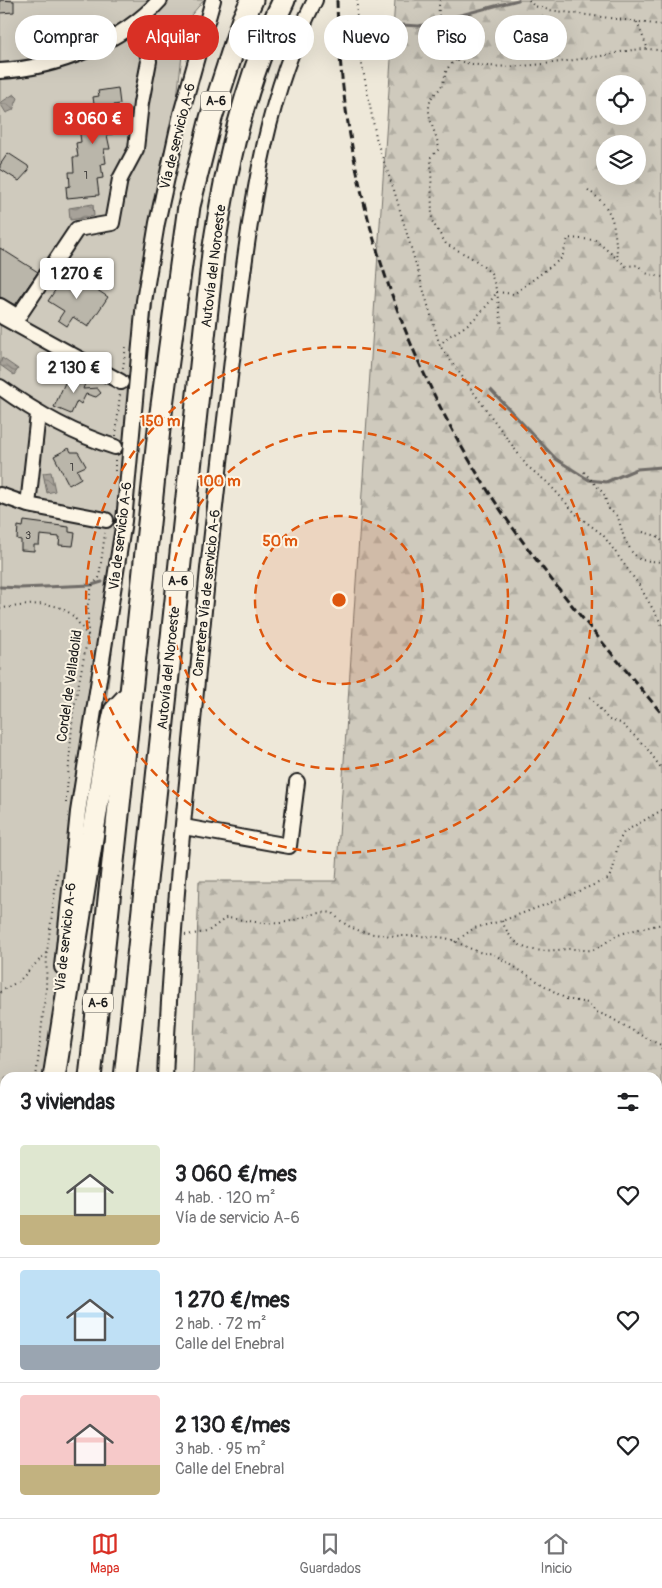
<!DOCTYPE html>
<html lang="es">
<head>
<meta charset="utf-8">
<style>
  body { margin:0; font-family:Pangolin,sans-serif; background:#f6f6f6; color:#202124; height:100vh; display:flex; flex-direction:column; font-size:19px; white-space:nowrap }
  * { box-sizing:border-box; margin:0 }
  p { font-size:16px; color:#757577 }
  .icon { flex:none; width:28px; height:28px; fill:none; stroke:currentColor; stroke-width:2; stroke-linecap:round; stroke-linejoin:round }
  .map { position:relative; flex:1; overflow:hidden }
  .sheet { position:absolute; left:0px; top:1072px; width:662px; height:446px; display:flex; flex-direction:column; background:#fff; border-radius:15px 15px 0 0; box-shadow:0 5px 20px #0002 }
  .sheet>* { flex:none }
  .guide { position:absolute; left:15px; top:15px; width:632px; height:45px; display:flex; gap:10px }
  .controls { position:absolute; left:596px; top:75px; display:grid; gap:10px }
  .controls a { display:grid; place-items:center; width:50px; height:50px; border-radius:50%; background:#fff; box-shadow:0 5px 20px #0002; font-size:25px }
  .price { position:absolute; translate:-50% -42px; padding:0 11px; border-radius:5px; background:#fff; color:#222; font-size:16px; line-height:32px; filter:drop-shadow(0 1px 2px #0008) }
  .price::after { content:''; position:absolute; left:50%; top:30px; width:15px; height:11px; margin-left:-8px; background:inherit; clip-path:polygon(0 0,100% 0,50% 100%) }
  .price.active { background:#d93025; color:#fff }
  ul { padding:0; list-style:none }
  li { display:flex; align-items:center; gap:15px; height:125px; padding:0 20px }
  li+li { border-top:1px solid #e0e0e0 }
  li span { display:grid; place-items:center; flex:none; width:140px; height:100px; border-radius:5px; color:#555 }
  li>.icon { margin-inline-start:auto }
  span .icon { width:60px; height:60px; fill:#fffc; stroke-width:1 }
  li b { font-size:21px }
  h2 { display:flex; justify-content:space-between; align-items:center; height:60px; padding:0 20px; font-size:21px }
  .tag { padding:0 18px; border-radius:22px; background:#fff; box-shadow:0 5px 20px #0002; font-size:18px; line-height:45px }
  .tag.active { background:#d93025; color:#fff }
  .menu { display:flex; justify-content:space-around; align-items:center; height:70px; border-top:1px solid #e0e0e0; background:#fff; font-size:14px; color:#757577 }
  .menu a { display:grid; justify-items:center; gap:2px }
  .menu .active { color:#d93025 }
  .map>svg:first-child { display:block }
  .green { fill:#cfcabd; stroke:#76736c }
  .forest { fill:url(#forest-firs); stroke:#76736c; fill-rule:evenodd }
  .water { fill:url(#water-waves); stroke:#6f6c67 }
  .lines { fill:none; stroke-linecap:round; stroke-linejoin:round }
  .stream { stroke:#6f6c67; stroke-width:3 }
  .building { fill:#bab6aa; stroke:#1c1c1c }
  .minor-casing { stroke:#1c1c1c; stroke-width:18 }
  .highway-casing { stroke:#1c1c1c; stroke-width:25 }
  .path { stroke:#1c1c1c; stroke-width:2; stroke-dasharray:1 4; stroke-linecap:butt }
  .minor { stroke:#fcf5e5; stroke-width:14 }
  .highway { stroke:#fcf5e5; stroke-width:21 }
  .rail { stroke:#1c1c1c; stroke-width:3; stroke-dasharray:8 4; stroke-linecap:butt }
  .ring { fill:none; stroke:#de560d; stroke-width:2.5; stroke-dasharray:9 6 }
  .labels { text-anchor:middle; stroke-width:4; stroke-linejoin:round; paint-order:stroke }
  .number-label { font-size:11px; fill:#444240 }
  .shield { fill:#fcf5e5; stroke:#5f5d58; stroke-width:1 }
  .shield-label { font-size:12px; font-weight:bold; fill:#1c1c1c }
  .street-label { font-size:14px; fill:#1c1c1c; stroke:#fcf5e5 }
  .centre { fill:#de560d; stroke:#fcf5e5; stroke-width:2.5 }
  .ring-label { font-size:15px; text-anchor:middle; font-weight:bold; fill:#de560d; stroke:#fcf5e5; stroke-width:4; stroke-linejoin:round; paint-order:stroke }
</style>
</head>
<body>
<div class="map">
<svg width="662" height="1518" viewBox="0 0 662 1518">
  <defs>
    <pattern id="forest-firs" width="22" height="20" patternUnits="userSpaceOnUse" patternTransform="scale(1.25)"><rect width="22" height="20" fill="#cfcabd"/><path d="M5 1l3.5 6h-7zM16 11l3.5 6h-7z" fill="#b1ada2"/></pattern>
    <pattern id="water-waves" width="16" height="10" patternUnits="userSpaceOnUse" patternTransform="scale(1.25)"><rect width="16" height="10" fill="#a7a299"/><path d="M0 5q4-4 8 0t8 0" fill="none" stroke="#87837c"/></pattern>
  </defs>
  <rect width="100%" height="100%" fill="#eee8d9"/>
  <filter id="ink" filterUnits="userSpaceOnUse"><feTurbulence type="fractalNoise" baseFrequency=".02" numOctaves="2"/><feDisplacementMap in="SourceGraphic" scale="10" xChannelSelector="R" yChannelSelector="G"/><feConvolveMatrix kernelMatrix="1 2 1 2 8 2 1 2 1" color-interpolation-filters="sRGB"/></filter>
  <g filter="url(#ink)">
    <path class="green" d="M0,0H204L186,21L62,1077L5,1078V1514H11L10,1518H0Z"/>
    <path class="forest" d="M395,0H662V1497H658V1078L193,1077L199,881H336ZM605,84H638V116H605ZM605,144H638V176H605Z"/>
    <path class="water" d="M14,94L18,98L13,110L6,113L0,103Z
      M93,204L94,216L70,220L69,208Z
      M2,358L18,369L14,375L0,365Z
      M51,472L55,491L47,493L43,473Z"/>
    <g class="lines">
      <path class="stream" d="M402,25L419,26L518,0
        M491,390L556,459L589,480L606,482L637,469L662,467
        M0,587L20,588L92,585L102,582"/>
    </g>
    <path class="building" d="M0,0L14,1V12L0,13Z
      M118,88L120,104L114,105L117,119L111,120L113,134L107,135L110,149H104L106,163L101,164L103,178L97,179L99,195L67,198L66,187L70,186L69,172H74L73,157H78L76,143L81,142L79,127H84L82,113L95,111L93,97L99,96L98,91Z
      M8,153L28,166L29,170L19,181L0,169V165Z
      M0,248L38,272L15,305L0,297Z
      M68,271L108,297L88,327L73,317L67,326L58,320L64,311L48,301Z
      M69,374L86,381L83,389L97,388L101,393L96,397L86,394L81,404L77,401L71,414L54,407Z
      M69,448L71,452H78L86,466L77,470L81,478L69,485L54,456Z
      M24,521L69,527V532L75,533L73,546L59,545L60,537L40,535L39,545H34V551L21,550V540L17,539L18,526L23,527Z"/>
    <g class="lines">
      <defs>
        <path id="minor" d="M0,71C57,68 122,42 160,0
          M0,306L18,317L77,229L112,223L120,179L136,149L141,103L149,61L144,38L133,25
          M3,317L121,382
          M0,387C36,413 73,434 115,447
          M0,495L28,505L106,520
          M28,505L38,414
          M184,827L289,846L297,782
          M62,967L78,812L124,521L144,301L157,223L181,114L213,0
          M165,1078C172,907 192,738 208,569C217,485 227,402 237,318C252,207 263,102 315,0
          M3,1518L5,1499
          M141,1518V1514
          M155,1518V1514"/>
        <path id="highway" d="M54,1078L105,756L115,711L130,695
          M90,1078L160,420L189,206L211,118L243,19L252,0
          M125,1078L213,253C226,166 245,80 284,0
          M42,1518L43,1514
          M78,1518L79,1514"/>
      </defs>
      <use href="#minor" class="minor-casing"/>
      <use href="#highway" class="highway-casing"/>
      <path class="path" d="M357,0L356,34L377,142L394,190L440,346L527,466L548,483L577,515L603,535L639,585L662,625
        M440,0C435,21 446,41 456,60C496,74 559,62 601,56C623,52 641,46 662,51
        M529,0L534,6L549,10L662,25
        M637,22L647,47
        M456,60C442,71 448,73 441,87C439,91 433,94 431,99C424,116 437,132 439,149L431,157L432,221L446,244L474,259L491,273L497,292L514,294L562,258L568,238L595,240L626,266L638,265L645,273L662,277
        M588,190C618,212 613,227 618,260
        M497,292L502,327
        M440,346C447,335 454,334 464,327C478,317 487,306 497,292
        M123,368L126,346
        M116,436L120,393
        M115,471V458
        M584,472L604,494L608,508L618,517L624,538L632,552L640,560L662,562
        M643,532L657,536L662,541
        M0,608C23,607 48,598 68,612C76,617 82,629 88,636
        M590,697L609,720L621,723L645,746L662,769
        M66,803L73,713L88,636V604L92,585L99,578L105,533
        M502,921C516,955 537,952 568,949C575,948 583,951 591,950C599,949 607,941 614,937C628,930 647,928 662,924
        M185,935L207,932L226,918C244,919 262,925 280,923C299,921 314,910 333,913C359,945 409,932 445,938C461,941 474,955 492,953L566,999L588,1003C598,1016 598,1011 611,1018C627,1027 643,1037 661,1045L662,1050
        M455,942L474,928L502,921L555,901L608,879L613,870L618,843L624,832L662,810
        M0,992L19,981L47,952
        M36,1078L46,988L47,952L58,869
        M658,1180L662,1172
        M0,1225L5,1231
        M658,1301L662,1308
        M0,1344L5,1297
        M658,1363L662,1360
        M658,1420L662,1421"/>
      <use href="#minor" class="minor"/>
      <use href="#highway" class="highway"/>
      <path class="rail" d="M337,0C341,189 404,373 513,528C559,593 612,653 662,714"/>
    </g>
  </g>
  <circle cx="339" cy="600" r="84" fill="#de560d" fill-opacity=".12"/>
  <g class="ring">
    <circle cx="339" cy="600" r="84"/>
    <circle cx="339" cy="600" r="169"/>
    <circle cx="339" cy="600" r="253"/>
  </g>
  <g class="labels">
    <g class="number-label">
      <text x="86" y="179">1</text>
      <text x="72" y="471">1</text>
      <text x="28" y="539">3</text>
    </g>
    <g class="shield">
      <rect x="201" y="91.5" width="30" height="19" rx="4"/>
      <rect x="163" y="571.5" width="30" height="19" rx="4"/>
      <rect x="83" y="993.5" width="30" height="19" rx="4"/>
    </g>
    <g class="shield-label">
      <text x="216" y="105">A-6</text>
      <text x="178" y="585">A-6</text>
      <text x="98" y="1007">A-6</text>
    </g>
    <g class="street-label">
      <text transform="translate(177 136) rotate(-76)" y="5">Vía de servicio A-6</text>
      <text transform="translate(213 266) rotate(-83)" y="5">Autovía del Noroeste</text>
      <text transform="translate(120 536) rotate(-83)" y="5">Vía de servicio A-6</text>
      <text transform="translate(206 593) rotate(-84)" y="5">Carretera Vía de servicio A-6</text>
      <text transform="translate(168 668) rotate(-84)" y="5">Autovía del Noroeste</text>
      <text transform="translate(69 686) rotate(-82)" y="5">Cordel de Valladolid</text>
      <text transform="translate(65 937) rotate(-84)" y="5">Vía de servicio A-6</text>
    </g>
  </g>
  <circle cx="339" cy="600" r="8" class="centre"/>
  <g class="ring-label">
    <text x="160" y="426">150 m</text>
    <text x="219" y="486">100 m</text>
    <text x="280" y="546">50 m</text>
  </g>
</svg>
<div class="controls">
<a><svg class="icon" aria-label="locate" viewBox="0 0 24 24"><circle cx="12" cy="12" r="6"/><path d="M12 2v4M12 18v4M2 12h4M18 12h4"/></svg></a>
<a><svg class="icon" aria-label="layers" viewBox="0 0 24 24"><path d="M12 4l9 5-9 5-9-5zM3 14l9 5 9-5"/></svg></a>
</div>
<b class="price active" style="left:93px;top:145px">3 060 €</b>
<b class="price" style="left:77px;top:300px">1 270 €</b>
<b class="price" style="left:74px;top:394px">2 130 €</b>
<div class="guide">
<a class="tag">Comprar</a>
<a class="tag active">Alquilar</a>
<a class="tag">Filtros</a>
<a class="tag">Nuevo</a>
<a class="tag">Piso</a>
<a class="tag">Casa</a>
</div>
<section class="sheet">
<h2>3 viviendas<svg class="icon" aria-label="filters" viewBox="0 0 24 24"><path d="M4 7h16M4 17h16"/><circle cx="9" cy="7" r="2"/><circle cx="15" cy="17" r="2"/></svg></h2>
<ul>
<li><span style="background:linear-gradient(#dfe7d0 70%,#c2b280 0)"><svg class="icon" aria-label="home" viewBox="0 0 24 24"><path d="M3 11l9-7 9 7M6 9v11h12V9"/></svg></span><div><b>3 060 €/mes</b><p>4 hab. · 120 m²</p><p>Vía de servicio A-6</p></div><svg class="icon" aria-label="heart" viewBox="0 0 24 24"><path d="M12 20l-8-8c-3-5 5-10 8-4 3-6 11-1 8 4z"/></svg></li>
<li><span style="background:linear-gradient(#bfe0f5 75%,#9aa5b1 0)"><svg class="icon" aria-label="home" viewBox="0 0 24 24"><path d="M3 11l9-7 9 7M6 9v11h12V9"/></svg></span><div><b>1 270 €/mes</b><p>2 hab. · 72 m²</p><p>Calle del Enebral</p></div><svg class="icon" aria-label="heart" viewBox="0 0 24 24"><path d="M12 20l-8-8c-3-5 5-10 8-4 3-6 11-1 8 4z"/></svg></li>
<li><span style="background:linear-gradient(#f6c9c9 70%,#c2b280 0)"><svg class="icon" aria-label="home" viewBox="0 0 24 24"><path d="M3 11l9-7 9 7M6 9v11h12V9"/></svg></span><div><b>2 130 €/mes</b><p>3 hab. · 95 m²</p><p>Calle del Enebral</p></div><svg class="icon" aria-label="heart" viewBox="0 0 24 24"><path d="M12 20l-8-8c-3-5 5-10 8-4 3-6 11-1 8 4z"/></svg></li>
</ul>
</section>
</div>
<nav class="menu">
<a class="active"><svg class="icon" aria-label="map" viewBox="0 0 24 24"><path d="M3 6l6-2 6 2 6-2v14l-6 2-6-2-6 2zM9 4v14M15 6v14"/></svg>Mapa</a>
<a><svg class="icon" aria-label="saved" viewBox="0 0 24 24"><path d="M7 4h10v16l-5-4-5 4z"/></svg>Guardados</a>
<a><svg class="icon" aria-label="home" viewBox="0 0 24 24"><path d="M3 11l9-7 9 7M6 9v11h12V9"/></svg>Inicio</a>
</nav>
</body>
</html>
